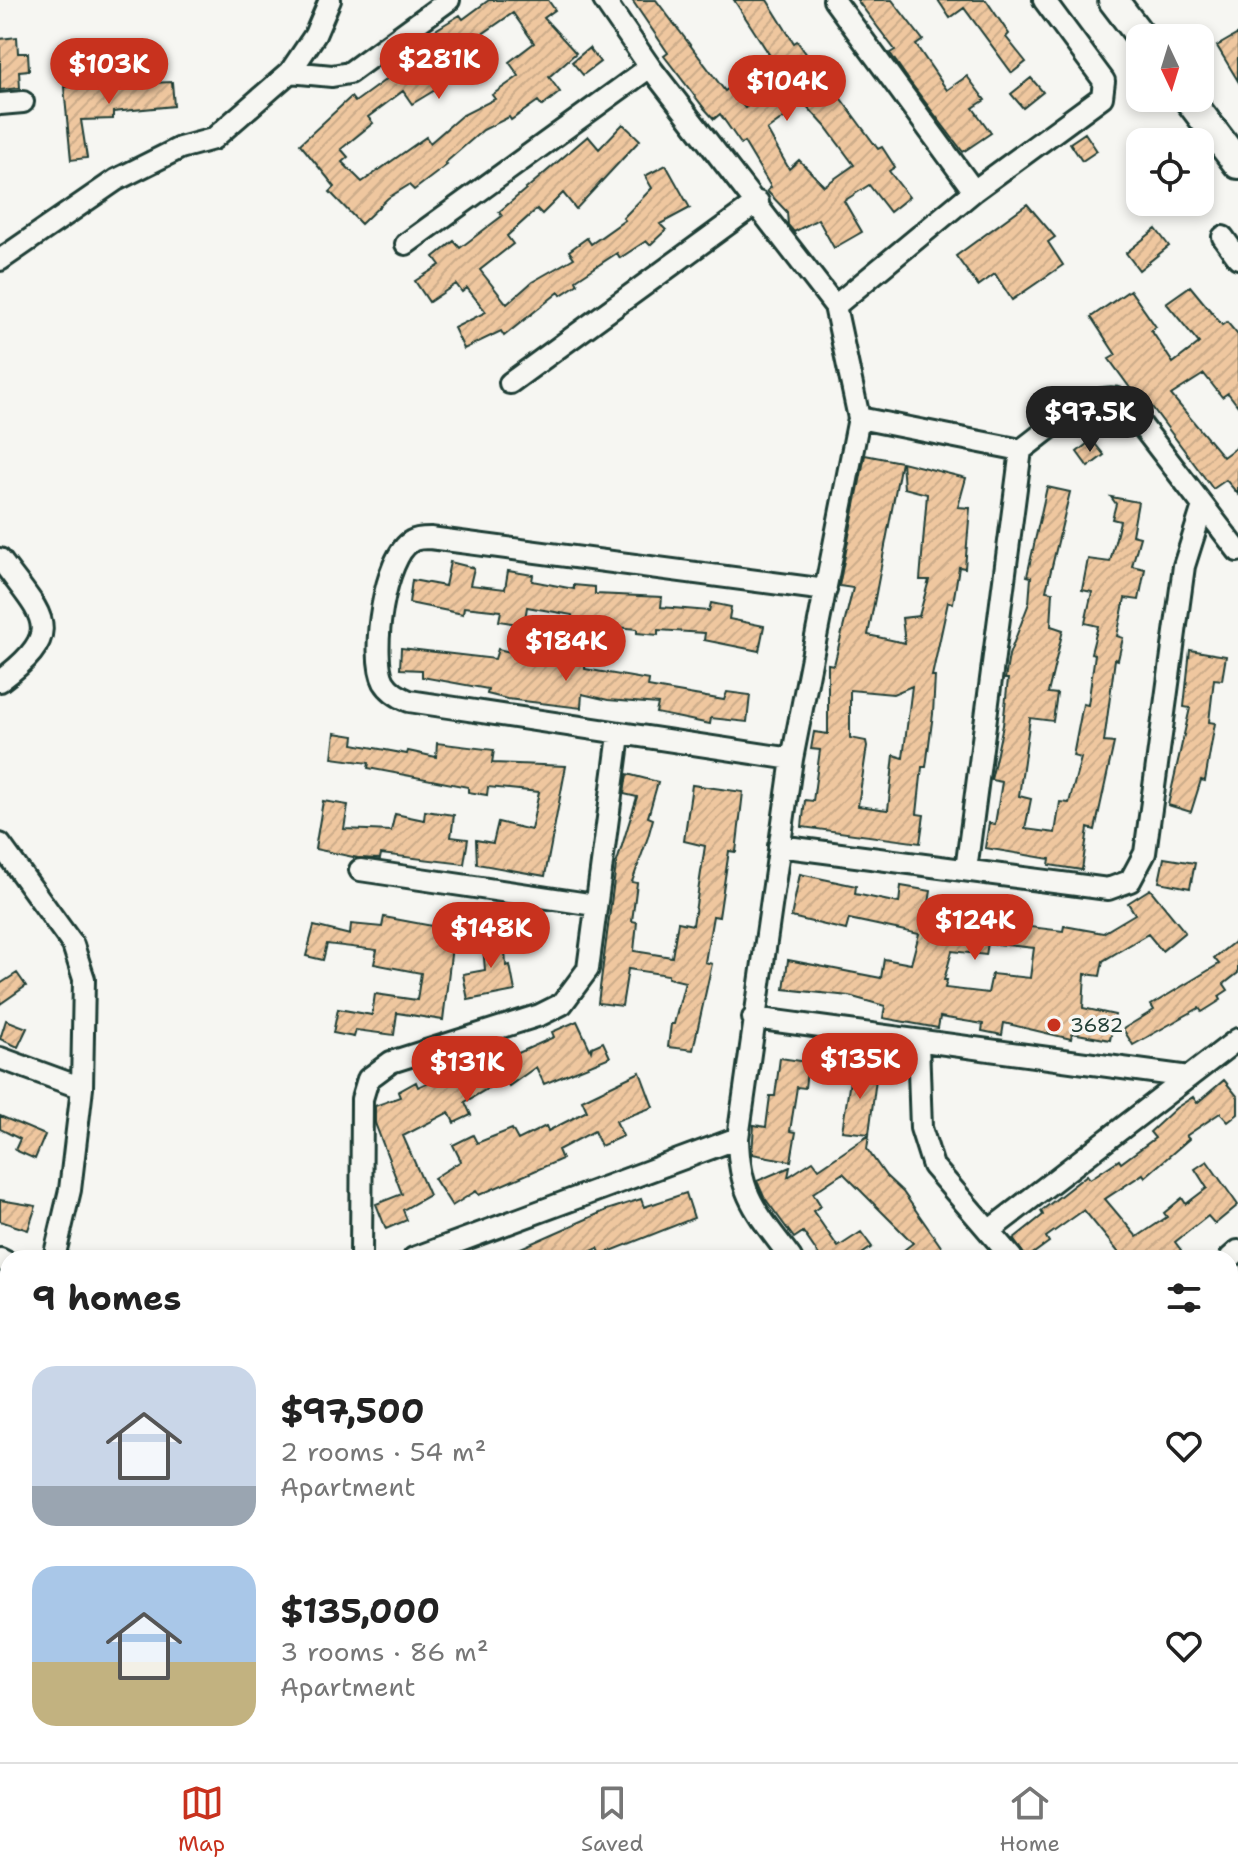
<!DOCTYPE html>
<html lang="en">
<head>
<meta charset="utf-8">
<style>
  body { margin:0; font-family:"Shantell Sans",sans-serif; background:#f6f6f6; color:#222; height:100vh; display:flex; flex-direction:column; font-size:30px; white-space:nowrap }
  * { box-sizing:border-box; margin:0 }
  p { font-size:26px; color:#767676 }
  .icon { flex:none; width:44px; height:44px; fill:none; stroke:currentColor; stroke-width:2; stroke-linecap:round; stroke-linejoin:round }
  .map { position:relative; flex:1; overflow:hidden }
  .drawer { position:absolute; left:0px; top:1250px; width:1238px; height:512px; display:flex; flex-direction:column; background:#fff; border-radius:24px 24px 0 0; box-shadow:0 4px 12px #0003 }
  .drawer>* { flex:none }
  .needle { width:52px; rotate:176deg }
  .fabs { position:absolute; left:1126px; top:24px; display:grid; gap:16px }
  .fabs a { display:grid; place-items:center; width:88px; height:88px; border-radius:16px; background:#fff; box-shadow:0 4px 12px #0003; font-size:40px }
  .price { position:absolute; translate:-50% -68px; padding:0 18px; border-radius:28px; background:#c8321e; color:#fff; font-size:26px; line-height:52px; filter:drop-shadow(0 2px 4px #0008) }
  .price::after { content:''; position:absolute; left:50%; top:48px; width:24px; height:18px; margin-left:-12px; background:inherit; clip-path:polygon(0 0,100% 0,50% 100%) }
  .price.current { background:#222; color:#fff }
  ul { padding:0; list-style:none }
  li { display:flex; align-items:center; gap:24px; height:200px; padding:0 32px }
  li span { display:grid; place-items:center; flex:none; width:224px; height:160px; border-radius:24px; color:#555 }
  li>.icon { margin-inline-start:auto }
  span .icon { width:96px; height:96px; fill:#fffc; stroke-width:1 }
  li b { font-size:34px }
  h2 { display:flex; justify-content:space-between; align-items:center; height:96px; padding:0 32px; font-size:34px }
  .menu { display:flex; justify-content:space-around; align-items:center; height:112px; border-top:2px solid #e0e0e0; background:#fff; font-size:22px; color:#767676 }
  .menu a { display:grid; justify-items:center; gap:4px }
  .menu .current { color:#c8321e }
  .map>svg:first-child { display:block }
  .building { fill:url(#building-hatch); stroke:#1f3d34; stroke-width:2; fill-rule:evenodd }
  .lines { fill:none; stroke-linecap:round; stroke-linejoin:round }
  .street-casing { stroke:#1f3d34; stroke-width:26 }
  .secondary-casing { stroke:#1f3d34; stroke-width:34 }
  .street { stroke:#f6f6f2; stroke-width:20 }
  .secondary { stroke:#f6f6f2; stroke-width:28 }
  .poi-dot { fill:#c8321e; stroke:#f6f6f2; stroke-width:3 }
  .labels { text-anchor:middle; stroke-width:7; stroke-linejoin:round; paint-order:stroke }
  .poi-label { font-size:20px; fill:#1f3d34; stroke:#f6f6f2; text-anchor:start }
</style>
</head>
<body>
<div class="map">
<svg width="1238" height="1762" viewBox="0 0 1238 1762">
  <defs>
    <pattern id="building-hatch" width="6" height="6" patternUnits="userSpaceOnUse" patternTransform="scale(2)"><rect width="6" height="6" fill="#efc79f"/><path d="M-1 1l2-2M0 6l6-6M5 7l2-2" fill="none" stroke="#ccac8a"/></pattern>
  </defs>
  <rect width="100%" height="100%" fill="#f6f6f2"/>
  <filter id="ink" filterUnits="userSpaceOnUse"><feTurbulence type="fractalNoise" baseFrequency=".0125" numOctaves="2"/><feDisplacementMap in="SourceGraphic" scale="16" xChannelSelector="R" yChannelSelector="G"/><feConvolveMatrix kernelMatrix="1 2 1 2 8 2 1 2 1" color-interpolation-filters="sRGB"/></filter>
  <g filter="url(#ink)">
    <path class="building" d="M489,0H548L555,10L544,18L576,53L549,77L560,92L542,106L538,101L511,120L509,117L483,130L445,163L447,165L414,190L409,185L388,198L361,224L330,192L335,187L300,144L351,97L355,102L392,75L385,65L409,46L460,15L463,19ZM513,13L534,43L509,62L519,76L492,95L495,99L461,116L430,143L426,137L362,182L342,162L348,157L341,149L373,123L368,117L403,91L412,104L440,87L460,72L449,57Z
      M632,0H656L725,91L729,88L745,108L768,91L788,115L767,130L789,169L799,160L824,186L854,165L825,126L804,103L802,105L734,0H767L794,43L797,41L815,66L824,58L844,78L833,88L878,149L882,147L895,167L889,171L909,197L890,212L869,185L844,201L862,232L834,248L818,219L794,232L788,225L787,212L767,191L771,187L744,142L741,144L720,114L714,119L704,108L664,56L668,53Z
      M857,0H892L923,40L916,45L947,90L967,76L985,100L973,108L991,133L963,152L910,82L890,53L895,50Z
      M938,0H986L1009,34L1006,37L1026,62L1012,73L964,8L950,18Z
      M1238,34V81L1217,46Z
      M17,37L18,53H28L29,70L19,71L20,88L0,90V39Z
      M589,48L600,62L583,75L572,62Z
      M1031,78L1043,92L1023,108L1011,94Z
      M172,82L174,106L113,112V119L81,120L87,158L71,160L64,87Z
      M623,124L640,140L576,209L563,193L542,214L537,209L507,236L513,244L480,270L507,304L532,282L574,258L569,251L587,238L591,244L625,220L623,218L652,188L645,176L666,165L690,208L660,224L666,230L650,245L646,241L620,258L617,253L576,280L578,284L561,295L559,292L504,336L501,331L464,349L454,328L486,312L467,288L462,292L456,284L429,302L415,281L440,265L434,257L454,241L460,248L502,216L499,212L588,136L599,149Z
      M1085,133L1097,151L1082,161L1070,143Z
      M1027,204L1055,237L1048,242L1063,265L1012,300L995,274L978,286L956,256Z
      M1156,229L1169,246L1139,270L1126,253Z
      M1190,286L1222,325L1227,322L1238,335V406L1228,393L1222,397L1204,374L1171,395L1223,457L1238,446V494L1226,480L1213,489L1152,407L1146,410L1109,359L1116,355L1091,317L1130,290L1156,327L1151,330L1173,363L1199,343L1166,303Z
      M1092,440L1104,455L1088,467L1077,452Z
      M865,455L901,462L868,635L905,643L902,618L919,616L929,580H920L927,494L904,488L902,462L966,478L958,507L970,508L965,568L959,567L953,603L948,602L932,676H935L933,714L926,767H922L917,814L924,815L920,843L802,827L805,800L813,801L820,750L811,749L814,732L828,734V664L834,665L853,588L839,586ZM912,686L903,758L894,755L888,810L858,806L867,746L866,741L850,738V690L893,694Z
      M1047,487L1070,492L1046,591L1053,592L1051,626L1063,630L1048,693L1057,694L1053,721L1030,718L1019,796L1031,799L1025,829L1055,833L1060,802L1069,803L1081,758L1073,756L1083,704L1088,705L1095,654L1091,653L1098,626L1085,623L1092,592L1082,590L1088,559L1110,562L1120,521L1112,519L1116,504L1111,497L1138,502L1132,535L1140,537L1132,566L1145,569L1139,600L1125,598L1117,636L1123,638L1118,660L1115,659L1104,742L1114,743L1095,830L1088,828L1082,870L1049,865L1050,859L985,848L989,823L995,824L1002,782L991,780L1003,725L1008,679H1005L1009,655L1029,603L1031,577L1027,576Z
      M450,562L474,568L470,585L505,589L508,571L533,575L532,581L574,589V585L595,587V594L662,597L661,607L709,611L711,603L731,607L729,619L764,626L759,651L704,640L705,633L658,630V635L637,633V629L572,623V615L527,607L524,625L499,621L501,611L464,607L463,614L409,603L412,580L445,586Z
      M401,648L495,659L498,649L530,657L532,650L561,657H586L585,669L649,680L648,687L724,700L727,692L750,695L747,722L711,718L710,724L656,713L658,704L608,700L582,694L581,708L507,699L487,694L488,689L422,677V670L400,669Z
      M1190,650L1226,656L1222,680L1214,679L1209,722L1215,723L1205,781L1201,780L1191,812L1168,805L1190,708L1184,707Z
      M335,733L354,736L353,744L407,754L408,751L436,757L437,743L494,750L492,763L566,766L545,876L477,864L476,840L493,843L498,822L531,830L539,792L488,787L487,795L468,792V787L368,768L369,763L332,758Z
      M627,774L658,782L648,817L653,819L648,837L632,882L637,883L632,921L637,922L634,951L672,957L678,922L693,925L705,846L684,841L692,785L743,792L736,852L729,851L719,917L713,916L705,962L712,964L693,1050L668,1047L671,1024H674L685,982L668,978V975L628,969L622,1006L598,1003L616,865L637,797L624,794Z
      M323,801L348,805L344,829L391,831L395,814L424,820L425,811L454,815L451,837L468,839L464,864L381,854L380,859L358,858L315,849Z
      M1164,858L1195,863L1190,888L1159,882Z
      M800,874L856,886L855,894L899,903L901,886L931,891L927,915L999,922L1000,915L1022,918L1021,926L1063,931L1064,926L1103,933L1135,914L1128,903L1150,889L1185,932L1162,951L1148,934L1103,961L1100,976L1085,974L1083,1008L1115,1015L1110,1040L1072,1033L1071,1039L1004,1023L1002,1035L982,1031L983,1024L940,1017L938,1028L883,1018L885,1006L849,996L784,989L788,960L881,978L884,959L911,964L919,934L849,919L846,930L791,917ZM988,943L1034,948L1030,978L992,974L988,993L945,988L947,980H944L952,951L986,955Z
      M384,917L454,930L443,1020L397,1013L394,1035L356,1030L354,1037L333,1033L338,1009L372,1015L375,994L417,1000L421,973L374,964L377,950L327,944L323,960L306,956L314,926L350,935L351,924L382,927Z
      M504,932L506,966L510,965L515,991L468,1000L463,974L485,970L482,934Z
      M1238,939V973L1224,984L1228,990L1219,996L1221,1000L1202,1012L1199,1008L1133,1045L1123,1029L1154,1010L1151,1005L1219,964L1214,958Z
      M17,973L26,986L0,1004V984Z
      M6,1020L27,1028L18,1047L0,1039Z
      M577,1021L591,1051L592,1047L603,1042L610,1057L544,1084L536,1067L509,1086L504,1079L465,1102L471,1115L454,1123L449,1112L403,1136L429,1195L403,1210L407,1220L386,1229L376,1204L402,1194L375,1123V1106L400,1097L398,1092L416,1082L418,1087L451,1072L455,1081L481,1066L484,1071L512,1052L514,1055L554,1037L552,1032Z
      M780,1058L808,1062L805,1088L797,1087L790,1131L796,1132L791,1161L752,1154L754,1125L766,1127L770,1096H775Z
      M852,1068L877,1071L869,1134L842,1131Z
      M640,1072L653,1107L616,1121L623,1136L601,1146L594,1131L558,1150L562,1159L479,1195L476,1191L452,1206L434,1178L461,1161L453,1145L473,1135L477,1143L512,1129L518,1140L546,1126L548,1131L587,1111L582,1100Z
      M1224,1080L1238,1097V1114L1228,1122L1220,1113L1186,1136L1189,1139L1145,1177L1143,1174L1105,1199L1137,1237L1167,1217L1164,1213L1182,1198L1186,1204L1207,1188L1195,1169L1207,1161L1238,1205L1215,1224L1208,1216L1175,1242L1181,1250L1169,1258H1123L1084,1210L1046,1237L1049,1242L1027,1258L1013,1239L1043,1215L1041,1211L1087,1175L1090,1179L1119,1160L1121,1163L1155,1138L1150,1132L1176,1108L1193,1097L1197,1103Z
      M0,1116L45,1135L35,1159L15,1150L20,1139L0,1129Z
      M869,1135L867,1149L886,1176L903,1192L942,1248L929,1258H894L913,1243L843,1173L813,1193L821,1206L813,1211L838,1247L861,1232L872,1247L856,1258H821L803,1232L794,1238L764,1197L757,1181L790,1167L788,1177L813,1161L819,1169Z
      M686,1193L694,1218L601,1255L598,1248L577,1258H498L607,1210L641,1199L644,1207Z
      M0,1200L36,1206L28,1230L0,1221Z"/>
    <g class="lines">
      <defs>
        <path id="street" d="M330,0L315,35L290,72L332,76L349,73L449,0
          M604,0L650,67L835,306L859,418L792,759L738,1138C739,1197 757,1212 791,1258
          M834,0L974,191
          M0,104L23,102
          M1223,237L1238,258
          M406,244L650,67
          M0,260L116,180L180,148L213,139L290,72
          M835,306L974,191L1102,97L1104,81L1044,0
          M510,383L758,202
          M859,418L1021,450C1047,432 1089,389 1122,400L1238,551
          M0,559C42,617 68,630 0,681
          M792,759L409,701C399,697 390,692 384,682C370,656 384,556 412,541C417,538 424,538 430,538L826,590
          M0,844L73,945L84,979L82,1088L70,1190L54,1258
          M779,846L1108,889L1130,881L1145,853L1184,566L1203,506
          M360,870L595,905
          M966,870L1021,450
          M753,1018L1189,1077
          M918,1042L921,1128L933,1166L1012,1258
          M0,1058L82,1088
          M990,1230L1238,1039
          M361,1258L362,1099L368,1079L391,1062L540,1015L562,1004L588,969L619,735
          M414,1258L738,1138
          M1230,1258L1238,1251
          M0,1259L8,1263
          M1230,1404L1238,1398
          M1230,1418L1238,1430
          M1230,1711L1238,1721
          M378,1754L381,1762
          M817,1754L823,1762
          M1033,1754L1038,1762
          M671,1762L688,1754"/>
        <path id="secondary" d="M1113,0L1142,38
          M1188,98L1238,164
          M1230,1325L1238,1319
          M493,1762L514,1754"/>
      </defs>
      <use href="#street" class="street-casing"/>
      <use href="#secondary" class="secondary-casing"/>
      <use href="#street" class="street"/>
      <use href="#secondary" class="secondary"/>
    </g>
  </g>
  <circle class="poi-dot" cx="1054" cy="1025" r="8"/>
  <g class="labels">
    <g class="poi-label">
      <text x="1070" y="1032">3682</text>
    </g>
  </g>
</svg>
<div class="fabs">
<a><svg class="needle" viewBox="-14 -14 28 28"><path d="M0-13l5 13h-10z" fill="#e53935"/><path d="M0 13l5-13h-10z" fill="#767676"/></svg></a>
<a><svg class="icon" aria-label="locate" viewBox="0 0 24 24"><circle cx="12" cy="12" r="6"/><path d="M12 2v4M12 18v4M2 12h4M18 12h4"/></svg></a>
</div>
<b class="price" style="left:439px;top:101px">$281K</b>
<b class="price" style="left:109px;top:106px">$103K</b>
<b class="price" style="left:787px;top:123px">$104K</b>
<b class="price current" style="left:1090px;top:454px">$97.5K</b>
<b class="price" style="left:566px;top:683px">$184K</b>
<b class="price" style="left:975px;top:962px">$124K</b>
<b class="price" style="left:491px;top:970px">$148K</b>
<b class="price" style="left:860px;top:1101px">$135K</b>
<b class="price" style="left:467px;top:1104px">$131K</b>
<section class="drawer">
<h2>9 homes<svg class="icon" aria-label="filters" viewBox="0 0 24 24"><path d="M4 7h16M4 17h16"/><circle cx="9" cy="7" r="2"/><circle cx="15" cy="17" r="2"/></svg></h2>
<ul>
<li><span style="background:linear-gradient(#c9d6e8 75%,#9aa5b1 0)"><svg class="icon" aria-label="home" viewBox="0 0 24 24"><path d="M3 11l9-7 9 7M6 9v11h12V9"/></svg></span><div><b>$97,500</b><p>2 rooms · 54 m²</p><p>Apartment</p></div><svg class="icon" aria-label="heart" viewBox="0 0 24 24"><path d="M12 20l-8-8c-3-5 5-10 8-4 3-6 11-1 8 4z"/></svg></li>
<li><span style="background:linear-gradient(#a9c7e8 60%,#c2b280 0)"><svg class="icon" aria-label="home" viewBox="0 0 24 24"><path d="M3 11l9-7 9 7M6 9v11h12V9"/></svg></span><div><b>$135,000</b><p>3 rooms · 86 m²</p><p>Apartment</p></div><svg class="icon" aria-label="heart" viewBox="0 0 24 24"><path d="M12 20l-8-8c-3-5 5-10 8-4 3-6 11-1 8 4z"/></svg></li>
</ul>
</section>
</div>
<nav class="menu">
<a class="current"><svg class="icon" aria-label="map" viewBox="0 0 24 24"><path d="M3 6l6-2 6 2 6-2v14l-6 2-6-2-6 2zM9 4v14M15 6v14"/></svg>Map</a>
<a><svg class="icon" aria-label="saved" viewBox="0 0 24 24"><path d="M7 4h10v16l-5-4-5 4z"/></svg>Saved</a>
<a><svg class="icon" aria-label="home" viewBox="0 0 24 24"><path d="M3 11l9-7 9 7M6 9v11h12V9"/></svg>Home</a>
</nav>
</body>
</html>
